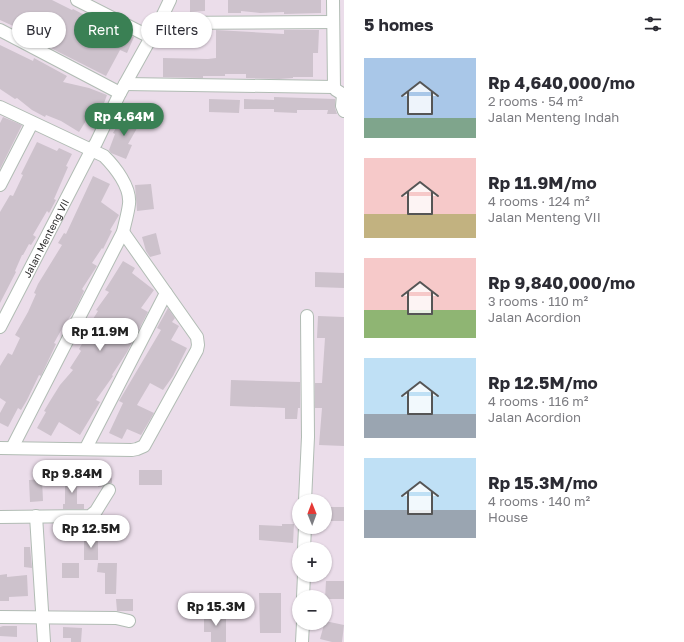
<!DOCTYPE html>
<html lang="en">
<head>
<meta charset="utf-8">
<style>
  body { margin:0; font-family:"Golos Text",sans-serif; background:#f2f2f3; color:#2b2b33; height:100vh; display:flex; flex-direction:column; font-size:15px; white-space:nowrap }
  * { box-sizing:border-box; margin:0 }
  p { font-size:13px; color:#7c7c81 }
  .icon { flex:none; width:22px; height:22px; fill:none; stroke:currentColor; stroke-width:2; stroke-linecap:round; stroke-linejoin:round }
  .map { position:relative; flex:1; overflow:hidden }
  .side { display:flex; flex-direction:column; background:#fff; width:340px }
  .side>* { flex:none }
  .guide { position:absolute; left:12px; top:12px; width:272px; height:36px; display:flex; gap:8px }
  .needle { width:26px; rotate:359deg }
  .controls { position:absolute; left:292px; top:494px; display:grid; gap:8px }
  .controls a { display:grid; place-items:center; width:40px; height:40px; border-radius:50%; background:#fff; box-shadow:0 1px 3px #0004; font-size:20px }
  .price { position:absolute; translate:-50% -34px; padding:0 9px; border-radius:14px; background:#fff; color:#222; font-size:13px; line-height:26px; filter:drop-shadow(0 1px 2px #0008) }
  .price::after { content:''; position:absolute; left:50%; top:24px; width:12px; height:9px; margin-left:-6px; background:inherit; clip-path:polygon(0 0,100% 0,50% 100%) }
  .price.on { background:#3a8054; color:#fff }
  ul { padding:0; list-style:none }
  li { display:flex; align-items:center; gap:12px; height:100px; padding:0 20px }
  li span { display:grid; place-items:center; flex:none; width:112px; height:80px; border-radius:0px; color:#555 }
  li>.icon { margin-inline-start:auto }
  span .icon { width:48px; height:48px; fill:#fffc; stroke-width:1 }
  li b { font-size:17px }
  h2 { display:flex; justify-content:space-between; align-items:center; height:48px; padding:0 20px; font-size:17px }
  .tag { padding:0 14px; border-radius:18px; background:#fff; box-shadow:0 1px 3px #0004; font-size:14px; line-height:36px }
  .tag.on { background:#3a8054; color:#fff }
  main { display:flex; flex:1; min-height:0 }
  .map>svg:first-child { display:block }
  .building { fill:#cdc2cc }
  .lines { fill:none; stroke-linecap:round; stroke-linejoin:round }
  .minor-casing { stroke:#b1bcb4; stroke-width:14 }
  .minor { stroke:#fff; stroke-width:12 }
  .labels { text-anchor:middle; stroke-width:3; stroke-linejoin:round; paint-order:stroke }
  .street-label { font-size:10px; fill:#2a2a2a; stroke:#fff }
</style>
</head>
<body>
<main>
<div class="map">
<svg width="344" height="642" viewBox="0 0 344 642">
  <rect width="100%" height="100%" fill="#ebddea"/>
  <path class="building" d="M0,0H52L72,10L73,9L96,21L134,37L127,53L120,50L106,76L31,38L33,35L0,20Z
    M190,0H205V11L190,12Z
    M228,0H321V13L284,14V12L260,13L241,11V13H228Z
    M216,30L284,34V30H319L318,53H313V77H293V78L279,79L246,78V74H225V76H203V78L163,77V58L208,59L216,58Z
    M0,45L33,61L34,58L67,76L63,82L89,88L107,95L100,114L92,111L79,132L61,121L46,115L45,117L32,110L17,98L15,99L0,89Z
    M274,97L335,99V108L337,114H327L328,110H297V113L274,112V109H244V99L274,100Z
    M209,99L240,100L239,113L209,112Z
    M124,114L140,123L128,144L132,145L126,159L111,153L109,150L115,134L113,133Z
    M3,117L22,125L0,169V123Z
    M37,142L57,151L59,148L72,154L66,166L68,167L54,199L56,200L49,213L47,211L33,235L36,237L31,245L29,244L23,255H22L15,271L16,272L0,303V212L10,195L13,196L23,175L21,174Z
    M93,176L110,184L101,202L119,215L110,230L112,231L103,249L102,248L92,263L97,266L82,289L84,291L75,310L64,325L54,343L56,344L41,376L39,375L27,400L21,410L18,408L8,427L0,423V413L6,402L0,398V366L8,353L12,355L20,338L15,335L28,312L36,294L34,293L38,284L62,245L58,243L64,233L66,234Z
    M151,184L154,209L137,211L135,185Z
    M156,233L161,254L150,257L146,251L142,237Z
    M123,261L135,268L132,273L154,290L141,308L148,312L127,352L112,375L113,376L96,400L100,402L80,435L59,422L51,436L37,428L46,412L44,411L50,401L60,385L73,370L70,368L81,351L79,349L89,332L86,330L98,311L96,310L109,292L105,290Z
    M315,272L344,273V288L315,287Z
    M168,308L175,318L172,322L179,326L171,340L187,348L173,376L163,390L150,383L137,405L154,413L141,435L127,429L122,439L109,433L123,403L119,401L161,330L157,328Z
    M318,316L344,317V446L319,445L322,408H315V383H322L325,338H317Z
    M231,380L300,382V408H298L297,419H285V408L230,406Z
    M139,470H162V485H139Z
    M65,476H77V504H84V509H63V504H65Z
    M99,477L112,478V483H106L102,487H98Z
    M42,479L43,501L30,502L29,480Z
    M329,507H344V521H329Z
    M282,524H294L293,543L259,540V525L282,526Z
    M84,538H98V560H84Z
    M24,547H30L32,568L24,567Z
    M62,563H79V578H62Z
    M98,563H117L116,594H105V573L97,572Z
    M7,574V577L27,575L28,596L9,597V601H0V575Z
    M326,581H344V599H325Z
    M259,593H281V633H260Z
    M116,599H133V611H117Z
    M204,614L226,615V642H211V632H204Z
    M325,621L344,625L342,642H332L320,639Z
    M3,626H17V637L0,636V627Z
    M63,627L82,628L81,642H71V638H63Z"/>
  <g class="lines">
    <defs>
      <g id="minor">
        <path d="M77,0L150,37"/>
        <path d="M333,0L334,87L336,90L344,95"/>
        <path d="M159,23L333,22"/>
        <path d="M0,30L120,93"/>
        <path d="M125,84L334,87"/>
        <path d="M343,95L342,106L344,111"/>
        <path d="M0,107L104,156C115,167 131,187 129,204C128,213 125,223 123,232L12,448"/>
        <path d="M0,185L32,123"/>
        <path id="s1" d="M0,327L92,149L96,143L120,93L159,23L170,0"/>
        <path d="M0,448L132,450L137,449L144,446L197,350L198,345L197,337L123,232"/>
        <path d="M86,448L166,293"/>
        <path d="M305,501L308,437L307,316"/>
        <path d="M36,516L44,642"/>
        <path d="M0,517L90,516L96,511L109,490"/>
        <path d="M304,549L305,527"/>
        <path d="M303,597L304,575"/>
        <path d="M0,617L116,618L129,621"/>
        <path d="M302,642L303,623"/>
      </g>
    </defs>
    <use href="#minor" class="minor-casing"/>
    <use href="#minor" class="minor"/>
  </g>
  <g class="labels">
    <g class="street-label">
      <text dy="4" stroke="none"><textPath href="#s1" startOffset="100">Jalan Menteng VII</textPath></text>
    </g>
  </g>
</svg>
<div class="controls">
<a><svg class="needle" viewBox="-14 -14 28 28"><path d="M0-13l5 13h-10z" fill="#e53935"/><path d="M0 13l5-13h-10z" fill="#7c7c81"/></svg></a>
<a>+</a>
<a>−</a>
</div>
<b class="price on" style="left:124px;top:137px">Rp 4.64M</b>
<b class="price" style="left:100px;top:352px">Rp 11.9M</b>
<b class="price" style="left:72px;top:494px">Rp 9.84M</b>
<b class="price" style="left:91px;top:549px">Rp 12.5M</b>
<b class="price" style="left:216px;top:627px">Rp 15.3M</b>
<div class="guide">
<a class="tag">Buy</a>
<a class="tag on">Rent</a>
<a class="tag">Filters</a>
</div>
</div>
<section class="side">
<h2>5 homes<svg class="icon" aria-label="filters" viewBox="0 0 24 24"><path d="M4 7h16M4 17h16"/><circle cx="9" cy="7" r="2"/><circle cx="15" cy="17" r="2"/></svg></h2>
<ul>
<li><span style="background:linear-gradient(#a9c7e8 75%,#7fa58c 0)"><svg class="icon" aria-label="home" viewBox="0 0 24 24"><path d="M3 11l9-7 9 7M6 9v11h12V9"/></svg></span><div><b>Rp 4,640,000/mo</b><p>2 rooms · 54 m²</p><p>Jalan Menteng Indah</p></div></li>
<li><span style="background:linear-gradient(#f6c9c9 70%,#c2b280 0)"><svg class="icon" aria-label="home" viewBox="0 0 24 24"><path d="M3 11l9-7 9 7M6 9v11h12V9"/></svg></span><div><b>Rp 11.9M/mo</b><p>4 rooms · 124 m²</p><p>Jalan Menteng VII</p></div></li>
<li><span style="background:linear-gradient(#f6c9c9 65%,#8fb573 0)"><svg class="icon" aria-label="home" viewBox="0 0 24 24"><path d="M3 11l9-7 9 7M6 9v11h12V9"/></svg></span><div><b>Rp 9,840,000/mo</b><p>3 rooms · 110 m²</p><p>Jalan Acordion</p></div></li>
<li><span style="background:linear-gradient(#bfe0f5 70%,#9aa5b1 0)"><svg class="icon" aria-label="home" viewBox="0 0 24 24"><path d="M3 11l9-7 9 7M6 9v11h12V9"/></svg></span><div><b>Rp 12.5M/mo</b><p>4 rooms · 116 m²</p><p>Jalan Acordion</p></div></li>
<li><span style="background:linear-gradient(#bfe0f5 65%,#9aa5b1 0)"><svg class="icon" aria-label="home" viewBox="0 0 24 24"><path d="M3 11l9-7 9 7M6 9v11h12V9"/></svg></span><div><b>Rp 15.3M/mo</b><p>4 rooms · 140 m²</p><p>House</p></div></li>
</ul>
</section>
</main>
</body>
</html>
